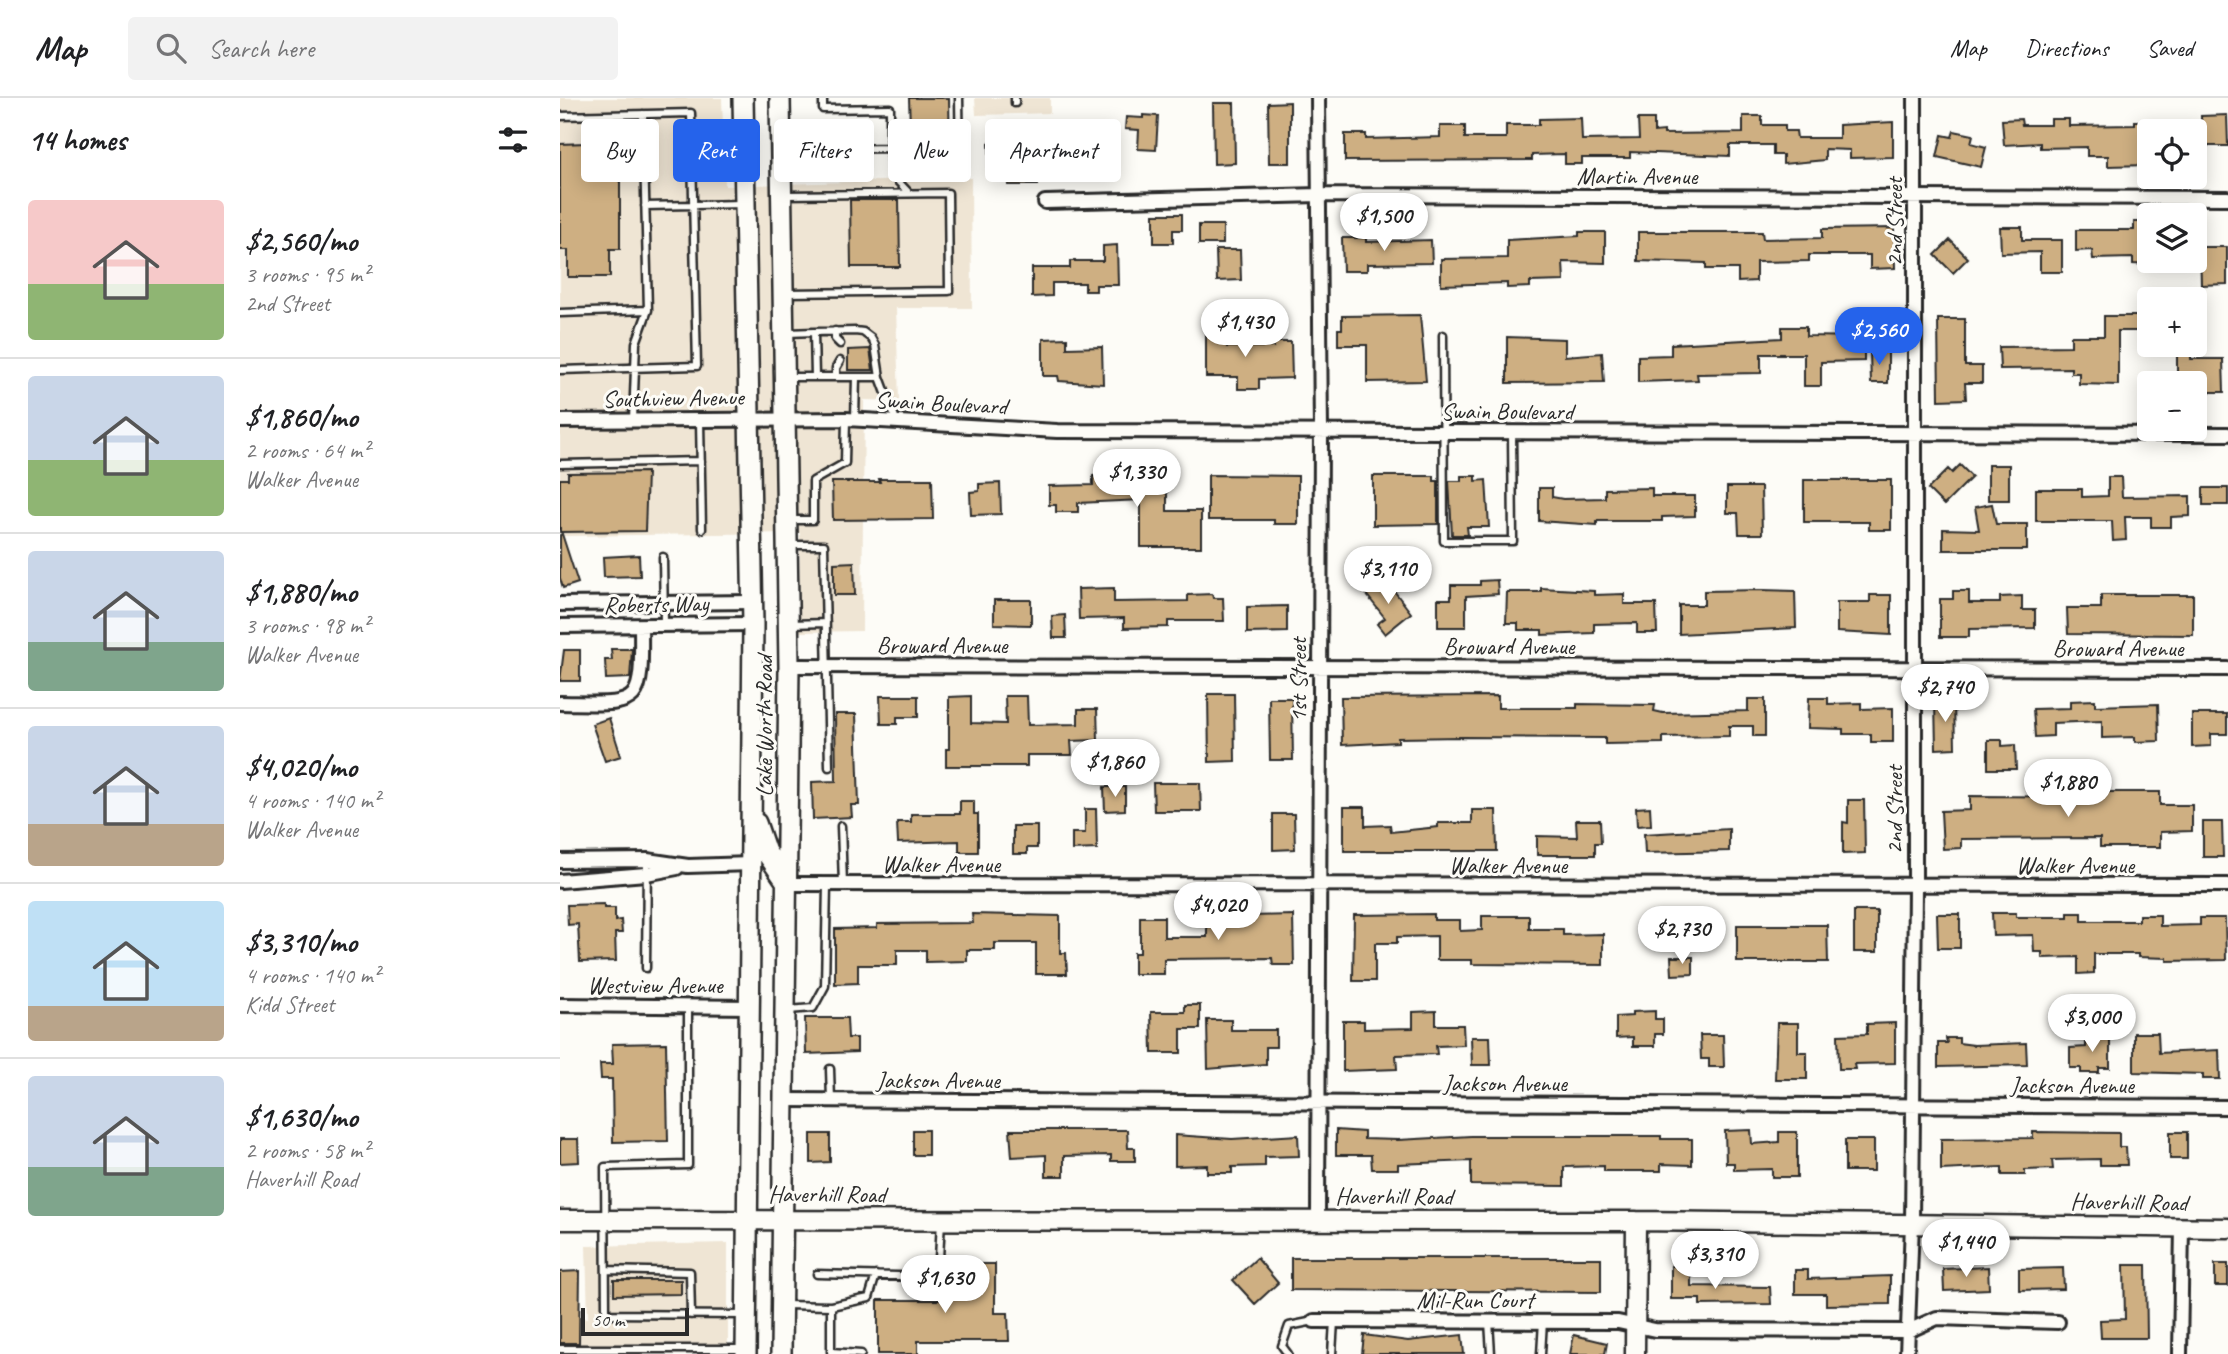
<!DOCTYPE html>
<html lang="en">
<head>
<meta charset="utf-8">
<style>
  body { margin:0; font-family:Caveat,sans-serif; background:#f2f2f2; color:#202124; height:100vh; display:flex; flex-direction:column; font-size:26px; white-space:nowrap }
  * { box-sizing:border-box; margin:0 }
  p { font-size:23px; color:#757577 }
  .icon { flex:none; width:38px; height:38px; fill:none; stroke:currentColor; stroke-width:2; stroke-linecap:round; stroke-linejoin:round }
  .map { position:relative; flex:1; overflow:hidden }
  .panel { display:flex; flex-direction:column; background:#fff; width:560px }
  .panel>* { flex:none }
  .banner { position:absolute; left:21px; top:21px; width:665px; height:63px; display:flex; gap:14px }
  .fabs { position:absolute; left:1577px; top:21px; display:grid; gap:14px }
  .fabs a { display:grid; place-items:center; width:70px; height:70px; border-radius:7px; background:#fff; box-shadow:0 4px 18px #0003; font-size:35px }
  .scale { position:absolute; left:21px; bottom:18px; width:108px; box-sizing:border-box; padding-left:7px; border:4px solid #2b2b2b; border-top:0; font-size:19px; line-height:24px; white-space:nowrap; color:#2b2b2b; -webkit-text-stroke:5px #fdfcf7; paint-order:stroke }
  .price { position:absolute; translate:-50% -60px; padding:0 16px; border-radius:24px; background:#fff; color:#222; font-size:23px; line-height:46px; filter:drop-shadow(0 2px 4px #0008) }
  .price::after { content:''; position:absolute; left:50%; top:42px; width:21px; height:16px; margin-left:-10px; background:inherit; clip-path:polygon(0 0,100% 0,50% 100%) }
  .price.selected { background:#2563eb; color:#fff }
  ul { padding:0; list-style:none }
  li { display:flex; align-items:center; gap:21px; height:175px; padding:0 28px }
  li+li { border-top:2px solid #e0e0e0 }
  li span { display:grid; place-items:center; flex:none; width:196px; height:140px; border-radius:7px; color:#555 }
  li>.icon { margin-inline-start:auto }
  span .icon { width:84px; height:84px; fill:#fffc; stroke-width:1 }
  li b { font-size:30px }
  h2 { display:flex; justify-content:space-between; align-items:center; height:84px; padding:0 28px; font-size:30px }
  .tag { padding:0 24px; border-radius:7px; background:#fff; box-shadow:0 4px 18px #0003; font-size:24px; line-height:63px }
  .tag.selected { background:#2563eb; color:#fff }
  header { display:flex; align-items:center; gap:42px; box-sizing:border-box; height:98px; padding:0 35px; background:#fff; border-bottom:2px solid #e0e0e0 }
  header strong { font-size:33px }
  nav { display:flex; gap:38px; margin-inline-start:auto; font-size:24px }
  .search { width:490px; height:63px; background:#f2f2f2; display:flex; align-items:center; gap:18px; box-sizing:border-box; padding:0 24px; border-radius:7px; color:#757577; font-size:26px }
  main { display:flex; flex:1; min-height:0 }
  .map>svg:first-child { display:block }
  .built { fill:#efe5d4 }
  .building { fill:#ceaf82; stroke:#2b2b2b; stroke-width:2 }
  .lines { fill:none; stroke-linecap:round; stroke-linejoin:round }
  .lane-casing { stroke:#2b2b2b; stroke-width:11 }
  .street-casing { stroke:#2b2b2b; stroke-width:18 }
  .secondary-casing { stroke:#2b2b2b; stroke-width:23 }
  .primary-casing { stroke:#2b2b2b; stroke-width:24 }
  .lane { stroke:#fdfcf7; stroke-width:6 }
  .street { stroke:#fdfcf7; stroke-width:12 }
  .secondary { stroke:#fdfcf7; stroke-width:18 }
  .primary { stroke:#fdfcf7; stroke-width:19 }
  .labels { text-anchor:middle; stroke-width:6; stroke-linejoin:round; paint-order:stroke }
  .street-label { font-size:24px; fill:#2b2b2b; stroke:#fdfcf7 }
</style>
</head>
<body>
<header>
<strong>Map</strong>
<div class="search"><svg class="icon" aria-label="search" viewBox="0 0 24 24"><circle cx="10" cy="10" r="6"/><path d="M15 15l6 6"/></svg>Search here</div>
<nav><a>Map</a><a>Directions</a><a>Saved</a></nav>
</header>
<main>
<section class="panel">
<h2>14 homes<svg class="icon" aria-label="filters" viewBox="0 0 24 24"><path d="M4 7h16M4 17h16"/><circle cx="9" cy="7" r="2"/><circle cx="15" cy="17" r="2"/></svg></h2>
<ul>
<li><span style="background:linear-gradient(#f6c9c9 60%,#8fb573 0)"><svg class="icon" aria-label="home" viewBox="0 0 24 24"><path d="M3 11l9-7 9 7M6 9v11h12V9"/></svg></span><div><b>$2,560/mo</b><p>3 rooms · 95 m²</p><p>2nd Street</p></div></li>
<li><span style="background:linear-gradient(#c9d6e8 60%,#8fb573 0)"><svg class="icon" aria-label="home" viewBox="0 0 24 24"><path d="M3 11l9-7 9 7M6 9v11h12V9"/></svg></span><div><b>$1,860/mo</b><p>2 rooms · 64 m²</p><p>Walker Avenue</p></div></li>
<li><span style="background:linear-gradient(#c9d6e8 65%,#7fa58c 0)"><svg class="icon" aria-label="home" viewBox="0 0 24 24"><path d="M3 11l9-7 9 7M6 9v11h12V9"/></svg></span><div><b>$1,880/mo</b><p>3 rooms · 98 m²</p><p>Walker Avenue</p></div></li>
<li><span style="background:linear-gradient(#c9d6e8 70%,#b9a48a 0)"><svg class="icon" aria-label="home" viewBox="0 0 24 24"><path d="M3 11l9-7 9 7M6 9v11h12V9"/></svg></span><div><b>$4,020/mo</b><p>4 rooms · 140 m²</p><p>Walker Avenue</p></div></li>
<li><span style="background:linear-gradient(#bfe0f5 75%,#b9a48a 0)"><svg class="icon" aria-label="home" viewBox="0 0 24 24"><path d="M3 11l9-7 9 7M6 9v11h12V9"/></svg></span><div><b>$3,310/mo</b><p>4 rooms · 140 m²</p><p>Kidd Street</p></div></li>
<li><span style="background:linear-gradient(#c9d6e8 65%,#7fa58c 0)"><svg class="icon" aria-label="home" viewBox="0 0 24 24"><path d="M3 11l9-7 9 7M6 9v11h12V9"/></svg></span><div><b>$1,630/mo</b><p>2 rooms · 58 m²</p><p>Haverhill Road</p></div></li>
</ul>
</section>
<div class="map">
<svg width="1668" height="1256" viewBox="0 0 1668 1256">
  <rect width="100%" height="100%" fill="#fdfcf7"/>
  <filter id="ink" filterUnits="userSpaceOnUse"><feTurbulence type="fractalNoise" baseFrequency=".0143" numOctaves="2"/><feDisplacementMap in="SourceGraphic" scale="14" xChannelSelector="R" yChannelSelector="G"/><feConvolveMatrix kernelMatrix="1 2 1 2 8 2 1 2 1" color-interpolation-filters="sRGB"/></filter>
  <g filter="url(#ink)">
    <path class="built" d="M0,0H162L165,88L411,80L412,210H336L339,303L304,302L302,533L239,534L240,435L0,438Z
      M415,0H490V15L416,17Z
      M168,1145V1256H0V1219L28,1220L26,1148Z"/>
    <path class="building" d="M349,0H389L390,54L351,55Z
      M730,4V65H709L708,5Z
      M653,5H674L675,65L654,66Z
      M583,17L598,18L596,52L578,51L579,32L565,31L566,19L583,20Z
      M1667,17L1668,48H1642L1641,18Z
      M1183,18H1202V27H1225V33H1236L1237,40H1279V27L1333,24V59L1290,60V52L1265,51V62L1223,66V57H1213V47H1170V58L1070,54V60H1022V66H1005V56L972,57V62L785,63V36H806V41L880,39V28H905V40H946V27H979V21L1021,20L1022,42L1079,41L1078,21H1094V34L1104,33V36L1183,35Z
      M1461,21L1462,27H1491V21H1509V28L1575,27V23H1589V67L1548,68V58H1527V49L1480,50V45L1444,47L1442,22Z
      M25,26H43L44,45H60V151H50V179H8V152H0V46L26,45Z
      M1394,33L1413,37L1411,45L1426,49L1421,69L1377,59L1382,37L1392,39Z
      M484,43L485,76L478,77V87H448L447,64L430,65L429,45Z
      M290,102H339L340,169H291Z
      M594,116H622V132H613V145H594Z
      M1574,124H1589V167L1573,166V160L1533,161L1532,152L1516,153V132H1574Z
      M639,127H663V146H639Z
      M1440,129H1462V142H1502V174H1480V154L1441,155Z
      M1334,130L1335,170L1310,171V157H1249V163L1196,164V183L1178,184V171H1146V165L1078,163V134H1202L1203,141L1262,140V131Z
      M1019,134H1045V165L1003,164L1004,183L970,184V189L947,190V185L881,187V161L947,160V142L1019,138Z
      M782,140H806V144L871,142L872,165L807,166V173H783Z
      M1390,142L1408,160L1393,175L1375,157Z
      M557,147L558,187H536V193H525V185H492V198L472,199V170H510V163H543V148Z
      M1640,149H1667V186L1641,187Z
      M656,152H680L681,182L657,183Z
      M860,217L866,283L807,284V247H778V231H782V218Z
      M1544,218H1589V233H1558V287L1519,286V275H1511V270L1440,271L1439,249L1511,248V238H1544Z
      M1378,221H1405V268H1422V285H1405L1406,301L1379,302Z
      M646,224H667V249H713L712,244H731L732,280L699,281V291H678V279H646Z
      M1222,229H1246V238L1304,239V263L1261,264V288H1244V256H1201V275L1137,276L1138,282L1078,284V258L1111,257V246L1222,240Z
      M947,239L1005,241V258L1042,255L1044,284L947,285Z
      M507,240V250L542,249L543,286L499,283L498,278H483V241Z
      M1617,247H1631V261H1663L1664,294H1645V285H1617Z
      M310,251L313,272H288V252Z
      M1310,254H1328V285H1311Z
      M1400,367L1412,379L1384,407L1368,391L1388,371L1392,375Z
      M1428,367H1449V402H1428Z
      M87,374L85,433L0,434V381H8V375Z
      M581,376H607V413H641V449H581V402L518,405V414H496V407H489V388L533,387V378L553,377L554,388L581,386Z
      M648,377L738,378V426H714V422H648Z
      M813,378H874V383H878V426L813,427Z
      M901,378H916V383L926,382L929,429H907L908,437H892L889,383H901Z
      M1548,379H1561L1562,399L1630,398V418L1611,419V429H1591V419H1565L1566,442L1553,443L1552,423H1476V391H1522V399L1548,398Z
      M319,381H372L373,421L273,422L272,384H320Z
      M1244,382H1331V432H1309V424H1244Z
      M440,385L441,416L411,417L410,394L419,393V386Z
      M1167,389H1201L1202,436H1179L1178,415H1167Z
      M979,390H992V399L1003,401L1045,400V391L1092,390V398H1135V418L1102,419V423H1037V427L979,423Z
      M1643,390H1668V407H1643Z
      M1432,406L1436,426H1467V452H1383V431L1419,432L1415,409Z
      M2,436L18,485L3,490L0,480V437Z
      M79,457L80,478L44,479L43,459Z
      M294,464L295,497H274V465Z
      M825,481L851,515L825,536L817,526L825,520L806,496Z
      M937,482L938,496L906,498V529H878V501H891V487H920V483Z
      M554,490V504L628,503V497L652,496L653,500H663L664,523H608V529L564,530V520L519,521L518,491Z
      M981,490L1034,493V497L1064,496V506H1096L1097,535H1077V525L1034,526V535L982,537V532H958V525H946L947,494H981Z
      M1202,492L1235,493L1236,530L1119,536V507H1144V493Z
      M1393,493H1409V505H1440V499L1462,498V512H1475V530L1409,531V539H1380V501H1393Z
      M1310,497H1331V537L1277,534V504H1310Z
      M1541,497H1633V537L1508,536L1507,510H1541Z
      M434,502H471V527L434,526Z
      M727,508V534L687,535V509Z
      M505,517L506,540H493L492,518Z
      M51,551H72L70,580L46,581L45,562H52Z
      M4,552H20V583H0Z
      M648,596H674L675,663L649,664Z
      M320,598H358V619H337V626H321Z
      M411,598V625L446,626L445,598H467L468,627L518,626V611H537L538,642L511,643L512,657H467V668H386V651H389V599Z
      M938,598V610H1017V606L1095,607L1094,613L1103,615L1188,613V601H1205V638H1193V628H1169V638L1103,639V645L1045,646V640L902,639L838,640V644L782,647L781,599Z
      M709,600H732L733,662H710Z
      M1249,600H1268V606L1301,605V611L1333,610V644H1311V636H1283V631L1248,630Z
      M1375,602H1394L1395,650L1376,651Z
      M1535,602V608L1598,606L1599,643L1575,644V639L1542,640V623L1493,625V638L1475,639L1473,611L1510,610V603Z
      M275,616H296L299,707H291L292,719L253,721L252,684L276,683Z
      M1632,616H1667V636H1651V648L1632,649Z
      M49,620L61,658L45,663L32,626Z
      M1428,642H1442V648L1455,647L1456,671H1428Z
      M593,685H640L641,713H594Z
      M544,689H565V712L545,713Z
      M1540,694H1600V707H1632V733L1600,734V749H1540V740L1401,741V750L1383,751L1381,713L1410,712V698L1540,699Z
      M1288,702H1304L1305,755L1283,756V724L1288,725Z
      M400,703H414V716H418V754H399V743L338,745L337,724H351V716H400Z
      M784,709H805V728L830,727L831,734L878,729V725H912V712H936L937,753H784Z
      M1090,709L1091,727L1077,728L1076,710Z
      M525,711H536L537,751L512,752V735H525Z
      M713,716H734L735,751L713,752Z
      M1016,722H1040L1041,745H1035V757H977V738L1017,739Z
      M1643,724H1662L1663,759H1643Z
      M453,728H477V750H467V756H453Z
      M1169,731V753L1085,755L1084,736Z
      M44,806V810H55V823L61,822L62,835H55L56,863L20,864L18,826L8,827L7,807Z
      M1294,813H1317V854H1294Z
      M1432,815H1456V819H1508V815H1522V823H1579V817H1600V828L1640,827V820H1665L1666,862L1607,863V860L1578,859V856H1534V875L1518,876V859L1482,860V854H1474L1473,837L1433,838Z
      M412,816L500,818V855H506L507,876H476V845H435V852H407V863L366,864V852H337V867H298V885L275,886V831L317,830V826L413,825Z
      M874,816V822H900V833L922,832V818H969V831H1003V837L1043,836V867L912,866V862H877V838L837,839V845H815V883H793L794,817Z
      M1112,816H1127V835H1113Z
      M1377,816H1400V850H1378Z
      M733,817L734,867H713L712,860L604,861V876H574V855H580V819H604V839H647V819Z
      M1177,827H1267L1268,864H1177Z
      M1111,859H1133V876L1112,877Z
      M625,907H640V931H621V955H592L591,914H625Z
      M876,913V927H903L904,947L876,948L877,956L836,957L837,971L783,973V923H804V931L853,930V914Z
      M1095,913V921H1103V936H1095V948H1073V939L1056,940V919L1072,918V914Z
      M245,920H287L288,940H297V954L246,956Z
      M647,922H671V932H716V949H706V966L648,971Z
      M1217,925H1238V954H1247V981H1215Z
      M1335,925V965L1294,966L1295,971H1279L1278,937L1307,936V926Z
      M1526,935H1550V970H1539V975H1521V970H1510V950L1526,949Z
      M1574,935H1598L1599,955L1659,952L1660,981H1643V976L1574,974Z
      M1140,937H1163L1164,969H1149V961H1141Z
      M911,939H930L931,967H912Z
      M1386,940H1399V945L1414,947L1466,945L1467,967L1378,969V945H1387Z
      M106,945L108,1043L53,1044L52,981H41L40,966H53L52,946Z
      M353,1032H368V1057H353Z
      M450,1032H567L568,1050H575V1063H551V1057L504,1058V1078H486V1057L452,1059Z
      M776,1032L804,1034V1041L838,1042L911,1038H1101V1041H1132V1067L1101,1066V1073H1044V1068L1004,1069V1088L911,1087V1063L838,1066V1071H812L811,1057H776Z
      M1191,1032L1192,1046L1219,1044V1034H1237V1079H1212V1071L1174,1072V1065H1166L1165,1033Z
      M1473,1034L1559,1035V1049H1566L1567,1067H1540V1061L1492,1062L1493,1071L1465,1072V1077H1442V1069L1381,1072V1041L1473,1040Z
      M1610,1034H1627V1061H1610Z
      M251,1036H270V1064L251,1065Z
      M615,1037L672,1041L738,1037L739,1058L705,1059V1068L672,1069V1075H647V1067L615,1068Z
      M0,1041H18L19,1064L0,1065Z
      M1285,1042H1314V1073H1285Z
      M697,1160L718,1185L695,1206L673,1182Z
      M731,1160H1041V1194L731,1192Z
      M397,1166H435V1215H448L449,1243H358V1256H318V1202H379V1193H397Z
      M1655,1166H1668V1188H1655Z
      M1564,1167H1586L1587,1240H1541L1540,1222L1565,1221Z
      M1111,1168H1131V1188L1210,1189L1211,1206L1140,1207V1201H1111Z
      M1428,1169L1429,1191L1384,1193L1383,1171Z
      M1503,1170L1504,1191L1459,1192V1171Z
      M1235,1172H1248V1181L1330,1178V1206L1266,1207V1196H1235Z
      M20,1173L19,1245H0V1174Z
      M54,1182H121V1196L54,1197Z
      M804,1237L848,1243L902,1237L904,1256H802Z
      M1014,1237L1047,1245L1045,1256H1010Z"/>
    <g class="lines">
      <defs>
        <path id="lane" d="M263,0V11L330,10V50
          M455,0V5
          M0,18L131,15L137,268L0,272
          M223,52L330,50L333,78L349,95
          M331,66L400,64L399,0
          M85,108L183,106
          M226,195L389,193L388,95L226,97
          M0,215L88,212
          M275,233V241L280,246
          M228,235L254,234
          M883,237L884,443H953L952,334
          M226,279H255
          M276,279V270L280,263
          M320,279H255L254,234L295,233L303,234L311,240L315,247L320,279L336,322
          M295,321L296,279
          M73,322L76,245L88,212L83,16
          M140,323L142,431
          M0,366L141,363
          M228,422H253V383L285,365L286,321
          M229,447H264L269,669
          M103,459L104,526
          M230,526L266,525
          M281,728L283,786
          M86,870L87,762
          M128,908V1067L45,1069L46,1216L185,1217
          M228,912L253,910L265,888L267,787
          M270,971L271,1002
          M46,1172L130,1174L131,1217
          M257,1176L378,1179L381,1123
          M223,1207L271,1208L309,1200L316,1177
          M271,1208V1254L301,1256
          M929,1223L931,1256
          M0,1251H184
          M728,1256L722,1248L729,1228L754,1223
          M772,1256L774,1223
          M981,1256L983,1223"/>
        <path id="street" d="M485,104L759,97L1668,100
          M0,323L286,321L497,333L1668,336
          M0,506L193,504
          M0,528L193,526
          M229,568L1668,571
          M0,605C81,606 82,612 81,528
          M0,763L87,762L128,768L191,766
          M0,783L86,776L117,770
          M228,786L1668,787
          M0,907L191,909
          M222,1002L1668,1009
          M758,1122L761,334L758,0
          M754,1223L1058,1224L1095,1232L1348,1233L1377,1220L1498,1224
          M1347,1256L1352,1126L1355,789V0
          M1620,1256L1622,1129"/>
        <path id="secondary" d="M0,1122L1076,1123L1668,1130
          M1075,1256L1076,1123"/>
        <path id="primary" d="M183,0L193,526L186,1256
          M220,0L229,568L221,1256
          M196,725L206,754L228,786"/>
      </defs>
      <use href="#lane" class="lane-casing"/>
      <use href="#street" class="street-casing"/>
      <use href="#secondary" class="secondary-casing"/>
      <use href="#primary" class="primary-casing"/>
      <use href="#lane" class="lane"/>
      <use href="#street" class="street"/>
      <use href="#secondary" class="secondary"/>
      <use href="#primary" class="primary"/>
    </g>
  </g>
  <g class="labels">
    <g class="street-label">
      <text x="1077" y="86">Martin Avenue</text>
      <text transform="translate(1334 124) rotate(-90)" y="8">2nd Street</text>
      <text transform="translate(113 300) rotate(-1)" y="8">Southview Avenue</text>
      <text transform="translate(381 305) rotate(3)" y="8">Swain Boulevard</text>
      <text x="947" y="321">Swain Boulevard</text>
      <text transform="translate(96 506) rotate(-1)" y="8">Roberts Way</text>
      <text x="382" y="555">Broward Avenue</text>
      <text x="949" y="556">Broward Avenue</text>
      <text x="1558" y="558">Broward Avenue</text>
      <text transform="translate(738 582) rotate(-90)" y="8">1st Street</text>
      <text transform="translate(204 628) rotate(-90)" y="8">Lake Worth Road</text>
      <text transform="translate(1334 712) rotate(-90)" y="8">2nd Street</text>
      <text x="381" y="774">Walker Avenue</text>
      <text x="948" y="775">Walker Avenue</text>
      <text x="1515" y="775">Walker Avenue</text>
      <text x="95" y="895">Westview Avenue</text>
      <text x="378" y="990">Jackson Avenue</text>
      <text x="945" y="993">Jackson Avenue</text>
      <text x="1512" y="995">Jackson Avenue</text>
      <text x="267" y="1104">Haverhill Road</text>
      <text x="834" y="1106">Haverhill Road</text>
      <text transform="translate(1569 1104) rotate(1)" y="8">Haverhill Road</text>
      <text x="915" y="1210">Mil-Run Court</text>
    </g>
  </g>
</svg>
<div class="fabs">
<a><svg class="icon" aria-label="locate" viewBox="0 0 24 24"><circle cx="12" cy="12" r="6"/><path d="M12 2v4M12 18v4M2 12h4M18 12h4"/></svg></a>
<a><svg class="icon" aria-label="layers" viewBox="0 0 24 24"><path d="M12 4l9 5-9 5-9-5zM3 14l9 5 9-5"/></svg></a>
<a>+</a>
<a>−</a>
</div>
<div class="scale">50 m</div>
<b class="price" style="left:824px;top:155px">$1,500</b>
<b class="price" style="left:685px;top:261px">$1,430</b>
<b class="price selected" style="left:1319px;top:269px">$2,560</b>
<b class="price" style="left:577px;top:411px">$1,330</b>
<b class="price" style="left:828px;top:508px">$3,110</b>
<b class="price" style="left:1385px;top:626px">$2,740</b>
<b class="price" style="left:555px;top:701px">$1,860</b>
<b class="price" style="left:1508px;top:721px">$1,880</b>
<b class="price" style="left:658px;top:844px">$4,020</b>
<b class="price" style="left:1122px;top:868px">$2,730</b>
<b class="price" style="left:1532px;top:956px">$3,000</b>
<b class="price" style="left:1406px;top:1181px">$1,440</b>
<b class="price" style="left:1155px;top:1193px">$3,310</b>
<b class="price" style="left:385px;top:1217px">$1,630</b>
<div class="banner">
<a class="tag">Buy</a>
<a class="tag selected">Rent</a>
<a class="tag">Filters</a>
<a class="tag">New</a>
<a class="tag">Apartment</a>
</div>
</div>
</main>
</body>
</html>
